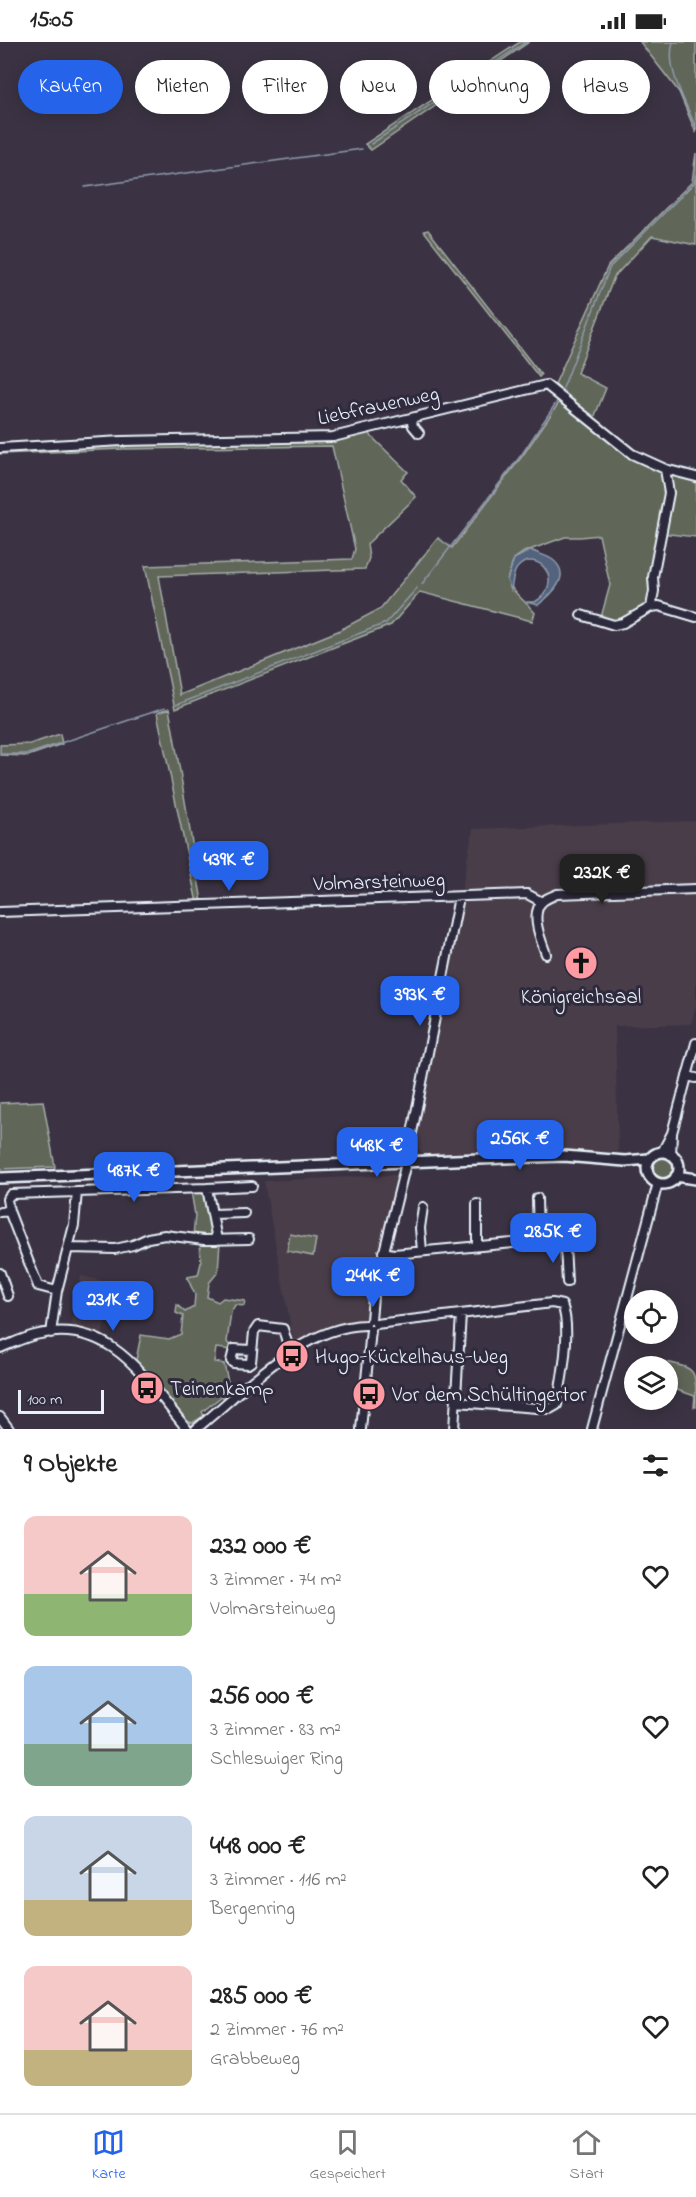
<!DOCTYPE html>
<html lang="de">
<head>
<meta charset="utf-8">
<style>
  body { margin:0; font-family:"Indie Flower",sans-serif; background:#f2f2f2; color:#222; height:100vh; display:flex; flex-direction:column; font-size:22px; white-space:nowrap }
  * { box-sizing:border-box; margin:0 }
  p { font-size:20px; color:#767676 }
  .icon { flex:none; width:33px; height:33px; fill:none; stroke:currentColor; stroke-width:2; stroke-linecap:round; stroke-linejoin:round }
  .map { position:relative; height:1387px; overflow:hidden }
  .side { display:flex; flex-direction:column; background:#fff; flex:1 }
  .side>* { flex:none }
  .guide { position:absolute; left:18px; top:18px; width:660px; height:54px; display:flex; gap:12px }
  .controls { position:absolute; left:624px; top:1248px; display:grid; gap:12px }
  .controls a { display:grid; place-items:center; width:54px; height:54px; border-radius:50%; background:#fff; box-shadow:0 3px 15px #0003; font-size:30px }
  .scale { position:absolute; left:18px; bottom:15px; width:86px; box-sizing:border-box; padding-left:6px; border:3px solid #e8f1f8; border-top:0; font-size:16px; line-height:21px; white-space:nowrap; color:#e8f1f8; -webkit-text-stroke:4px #2f2a3d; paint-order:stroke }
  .price { position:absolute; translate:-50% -51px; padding:0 14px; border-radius:12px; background:#2563eb; color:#fff; font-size:20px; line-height:39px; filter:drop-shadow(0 2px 3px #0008) }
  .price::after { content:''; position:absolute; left:50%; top:36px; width:18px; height:14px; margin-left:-9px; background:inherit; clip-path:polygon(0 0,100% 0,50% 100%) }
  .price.selected { background:#222; color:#fff }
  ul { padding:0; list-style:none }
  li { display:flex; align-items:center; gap:18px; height:150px; padding:0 24px }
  li span { display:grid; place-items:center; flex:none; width:168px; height:120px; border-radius:12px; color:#555 }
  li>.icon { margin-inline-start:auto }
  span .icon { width:72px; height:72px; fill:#fffc; stroke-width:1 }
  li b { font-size:26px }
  h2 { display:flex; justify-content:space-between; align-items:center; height:72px; padding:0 24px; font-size:26px }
  .pill { padding:0 21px; border-radius:27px; background:#fff; box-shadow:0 3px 15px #0003; font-size:21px; line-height:54px }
  .pill.selected { background:#2563eb; color:#fff }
  .status { display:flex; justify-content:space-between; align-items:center; height:42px; padding:0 30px; background:#fff; direction:ltr }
  .status svg { height:16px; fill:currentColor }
  .tabs { display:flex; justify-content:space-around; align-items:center; height:84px; border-top:2px solid #e0e0e0; background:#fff; font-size:16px; color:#767676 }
  .tabs a { display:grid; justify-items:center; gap:3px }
  .tabs .selected { color:#2563eb }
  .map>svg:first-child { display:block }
  .built { fill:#4a3e4a }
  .green { fill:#616658; stroke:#a4aca8; stroke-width:1.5 }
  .water { fill:#53627d; stroke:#8f9bae; stroke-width:1.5 }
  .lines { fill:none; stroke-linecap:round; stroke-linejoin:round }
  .stream { stroke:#8f9bae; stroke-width:1.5 }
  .minor-casing { stroke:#e8f1f8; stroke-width:12 }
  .major-casing { stroke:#e8f1f8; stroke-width:14 }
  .minor { stroke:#2f2a3d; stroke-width:8 }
  .major { stroke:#2f2a3d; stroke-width:9 }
  .labels { text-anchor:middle; stroke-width:6; stroke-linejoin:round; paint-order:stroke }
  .street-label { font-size:21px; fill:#e8f1f8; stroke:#2f2a3d }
  .poi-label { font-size:21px; fill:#e8f1f8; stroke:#2f2a3d; text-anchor:start }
</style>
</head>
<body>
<div class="status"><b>15:05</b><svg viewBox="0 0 49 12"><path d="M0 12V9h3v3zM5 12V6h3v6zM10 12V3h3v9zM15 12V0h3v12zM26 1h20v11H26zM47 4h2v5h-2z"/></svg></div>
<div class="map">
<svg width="696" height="1387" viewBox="0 0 696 1387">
  <rect width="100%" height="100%" fill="#3b3343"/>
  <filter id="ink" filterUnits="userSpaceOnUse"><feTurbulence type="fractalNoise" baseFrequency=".0167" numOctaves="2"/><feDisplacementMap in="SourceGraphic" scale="12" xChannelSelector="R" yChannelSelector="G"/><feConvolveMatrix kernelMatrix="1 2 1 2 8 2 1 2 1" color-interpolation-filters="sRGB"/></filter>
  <g filter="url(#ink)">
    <path class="built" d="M696,779V963L691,982L615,984L618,1110L553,1108L423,1112L414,1102L473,787Z
      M398,1133L373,1229L365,1277L317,1288L294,1302L264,1139Z
      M81,1234L129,1245L109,1263L102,1293L70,1285Z"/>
    <path class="green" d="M520,0H529L371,108L365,102Z
      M640,0H696V91L679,50Z
      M696,111V203L652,194L614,235L577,331L606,346L594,376L555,342L608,224L692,140Z
      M428,188L541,333L539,335L424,189Z
      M560,359L632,414L664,428L667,452L651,564L622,580L600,579L610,543L599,493L580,495H565L524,510L514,517L507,538C513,552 526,559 535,571L532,579L420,550L391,583L175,667L145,524L352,517L355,507L332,404L125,407L124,400L334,396L368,388L372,395L408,430L401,437L416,455L367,502L369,516L365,527L159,534L180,653L338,589L380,567L438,496L452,506L523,413Z
      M122,400L123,407L0,412V407Z
      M666,428L696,436V495L661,491L669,452Z
      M169,667L174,694L202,860L197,861L157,671Z
      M60,692L62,702L28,714L0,713V703L30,702Z
      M43,1059L55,1125L0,1127V1061Z
      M651 1126a12 12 0 1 1 24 0a12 12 0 1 1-24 0Z
      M203,1148L206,1150L213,1194H193L195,1173L191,1149Z
      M290,1192L316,1197L313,1214L287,1209Z
      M200,1199L220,1200L218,1230L209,1241L207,1255L218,1260L223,1256L245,1259L244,1264L235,1263L231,1270L227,1300L231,1305V1308L216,1306L214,1320L224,1322L231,1353L225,1357L222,1354L202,1370L204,1374L192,1381L187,1379L136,1318L141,1293L169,1297L181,1292L183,1274L176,1271L177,1263L185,1270L194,1265L195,1253L187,1235L198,1233L201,1221Z
      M655,1317C696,1328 696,1321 696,1365H694L695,1354L668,1345V1324H653Z"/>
    <path class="water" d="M531,508C538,512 546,513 553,518C573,534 551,553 538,563L526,560H535C567,540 537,505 518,525C512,531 513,540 511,548L507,538L514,517Z"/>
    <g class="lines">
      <path class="stream" d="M673,0C665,27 686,60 696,86
        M371,102L526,0
        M85,145L362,107
        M563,346L610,225L694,141L696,128
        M422,542L522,412L558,358
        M176,663L386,581L417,546
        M0,712H28L165,666"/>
      <defs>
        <path id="minor" d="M411,376L413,384L419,391
          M0,406L122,399L333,395L546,343L632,412L665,427L696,435
          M651,565L654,549L653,535L669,451L665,427
          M581,573L614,583L623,581L651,565L659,564L696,575
          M0,870L527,852L542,860
          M546,912C541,898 529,871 543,859C547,856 553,854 557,852L696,847
          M687,1034L696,1036
          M662,1110L672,1091L696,1001
          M671,1113L672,1092
          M207,1146L252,1144
          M77,1150L207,1146L217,1198
          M537,1156L538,1198
          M477,1162V1204
          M0,1170L9,1169
          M213,1172L244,1171
          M70,1206L115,1207L133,1203L148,1196L165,1193L204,1198L249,1197
          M422,1209L420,1186L423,1165
          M383,1210L394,1212L556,1197L565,1204L567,1240
          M0,1231L8,1254
          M371,1278L373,1254L406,1121L459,855
          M376,1282L552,1261L562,1263C572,1286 562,1338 557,1363L550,1367L456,1360
          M51,1291L57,1249L74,1183L77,1150L11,1152L7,1157L9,1169L38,1244L57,1249
          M0,1306C11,1302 23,1296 35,1293C111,1274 145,1337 187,1387
          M251,1308L234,1307L231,1319L233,1321L248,1322L251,1320L254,1290L258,1284L283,1287L290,1310
          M0,1375L9,1387
          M196,1387C244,1348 302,1284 366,1283
          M361,1387L371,1288
          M454,1387L461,1272
          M592,1387L658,1141"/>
        <path id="major" d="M647 1126a16 16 0 1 1 32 0a16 16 0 1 1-32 0Z
          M676,1134L696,1137
          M0,1136L504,1116L564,1114L625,1119L649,1117"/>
      </defs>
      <use href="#minor" class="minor-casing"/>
      <use href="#major" class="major-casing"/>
      <use href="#minor" class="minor"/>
      <use href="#major" class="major"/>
    </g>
  </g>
  <defs>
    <symbol id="church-disc" viewBox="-11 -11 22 22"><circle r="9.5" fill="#ff9aa2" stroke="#2f2a3d"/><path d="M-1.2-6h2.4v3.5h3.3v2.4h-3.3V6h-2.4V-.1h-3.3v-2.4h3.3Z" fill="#111"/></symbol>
    <symbol id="bus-disc" viewBox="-11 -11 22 22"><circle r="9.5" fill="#ff9aa2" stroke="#2f2a3d"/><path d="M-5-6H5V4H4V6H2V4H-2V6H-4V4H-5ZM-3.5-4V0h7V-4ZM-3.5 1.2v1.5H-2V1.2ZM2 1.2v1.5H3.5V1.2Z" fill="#111"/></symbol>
  </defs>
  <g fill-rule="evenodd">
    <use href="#church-disc" x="562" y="902" width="38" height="38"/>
    <use href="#bus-disc" x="273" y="1295" width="38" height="38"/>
    <use href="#bus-disc" x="128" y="1327" width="38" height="38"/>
    <use href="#bus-disc" x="350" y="1333" width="38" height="38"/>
  </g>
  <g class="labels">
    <g class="street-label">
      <text transform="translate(378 363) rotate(-12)" y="7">Liebfrauenweg</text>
      <text transform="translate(379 839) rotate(-2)" y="7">Volmarsteinweg</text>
    </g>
    <g class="poi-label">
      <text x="581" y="961" text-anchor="middle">Königreichsaal</text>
      <text x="315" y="1321">Hugo-Kückelhaus-Weg</text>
      <text x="170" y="1353">Teinenkamp</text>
      <text x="392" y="1359">Vor dem Schültingertor</text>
    </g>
  </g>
</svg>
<div class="controls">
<a><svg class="icon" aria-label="locate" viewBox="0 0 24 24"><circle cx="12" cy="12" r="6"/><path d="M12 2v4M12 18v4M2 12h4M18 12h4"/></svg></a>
<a><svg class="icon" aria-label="layers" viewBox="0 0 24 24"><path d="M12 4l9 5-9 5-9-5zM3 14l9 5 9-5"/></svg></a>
</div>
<div class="scale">100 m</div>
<b class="price" style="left:229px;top:850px">439K €</b>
<b class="price selected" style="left:602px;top:863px">232K €</b>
<b class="price" style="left:420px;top:985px">393K €</b>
<b class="price" style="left:520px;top:1129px">256K €</b>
<b class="price" style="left:377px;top:1136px">448K €</b>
<b class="price" style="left:134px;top:1161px">487K €</b>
<b class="price" style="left:553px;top:1222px">285K €</b>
<b class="price" style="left:373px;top:1266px">244K €</b>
<b class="price" style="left:113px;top:1290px">231K €</b>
<div class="guide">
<a class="pill selected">Kaufen</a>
<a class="pill">Mieten</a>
<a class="pill">Filter</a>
<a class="pill">Neu</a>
<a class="pill">Wohnung</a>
<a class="pill">Haus</a>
</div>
</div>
<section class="side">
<h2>9 Objekte<svg class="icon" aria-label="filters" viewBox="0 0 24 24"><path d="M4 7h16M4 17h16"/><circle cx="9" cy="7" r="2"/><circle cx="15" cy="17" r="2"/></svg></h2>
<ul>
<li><span style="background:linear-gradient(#f6c9c9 65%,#8fb573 0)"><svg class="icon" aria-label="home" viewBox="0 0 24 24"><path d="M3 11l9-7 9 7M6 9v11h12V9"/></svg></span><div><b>232 000 €</b><p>3 Zimmer · 74 m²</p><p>Volmarsteinweg</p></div><svg class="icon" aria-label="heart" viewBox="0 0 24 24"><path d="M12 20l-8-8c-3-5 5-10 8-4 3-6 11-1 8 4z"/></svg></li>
<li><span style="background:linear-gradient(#a9c7e8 65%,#7fa58c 0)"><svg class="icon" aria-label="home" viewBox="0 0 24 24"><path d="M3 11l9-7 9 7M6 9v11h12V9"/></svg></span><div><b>256 000 €</b><p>3 Zimmer · 83 m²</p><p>Schleswiger Ring</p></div><svg class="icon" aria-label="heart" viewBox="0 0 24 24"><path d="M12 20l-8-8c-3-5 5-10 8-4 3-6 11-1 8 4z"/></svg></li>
<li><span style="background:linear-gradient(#c9d6e8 70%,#c2b280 0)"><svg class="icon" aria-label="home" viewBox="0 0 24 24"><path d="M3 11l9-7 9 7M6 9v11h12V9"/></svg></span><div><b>448 000 €</b><p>3 Zimmer · 116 m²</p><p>Bergenring</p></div><svg class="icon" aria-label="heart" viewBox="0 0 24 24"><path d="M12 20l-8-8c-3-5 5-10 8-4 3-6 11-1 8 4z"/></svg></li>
<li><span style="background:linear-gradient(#f6c9c9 70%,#c2b280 0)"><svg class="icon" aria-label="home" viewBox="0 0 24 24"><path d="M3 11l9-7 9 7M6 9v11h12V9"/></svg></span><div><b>285 000 €</b><p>2 Zimmer · 76 m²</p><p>Grabbeweg</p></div><svg class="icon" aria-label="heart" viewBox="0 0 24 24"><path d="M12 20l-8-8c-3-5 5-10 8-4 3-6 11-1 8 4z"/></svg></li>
</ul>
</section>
<nav class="tabs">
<a class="selected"><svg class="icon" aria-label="map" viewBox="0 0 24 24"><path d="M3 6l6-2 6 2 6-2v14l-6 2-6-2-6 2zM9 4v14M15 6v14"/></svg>Karte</a>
<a><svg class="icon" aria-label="saved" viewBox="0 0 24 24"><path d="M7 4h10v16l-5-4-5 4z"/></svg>Gespeichert</a>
<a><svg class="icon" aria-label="home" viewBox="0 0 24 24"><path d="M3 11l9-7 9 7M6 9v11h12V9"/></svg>Start</a>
</nav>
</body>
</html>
